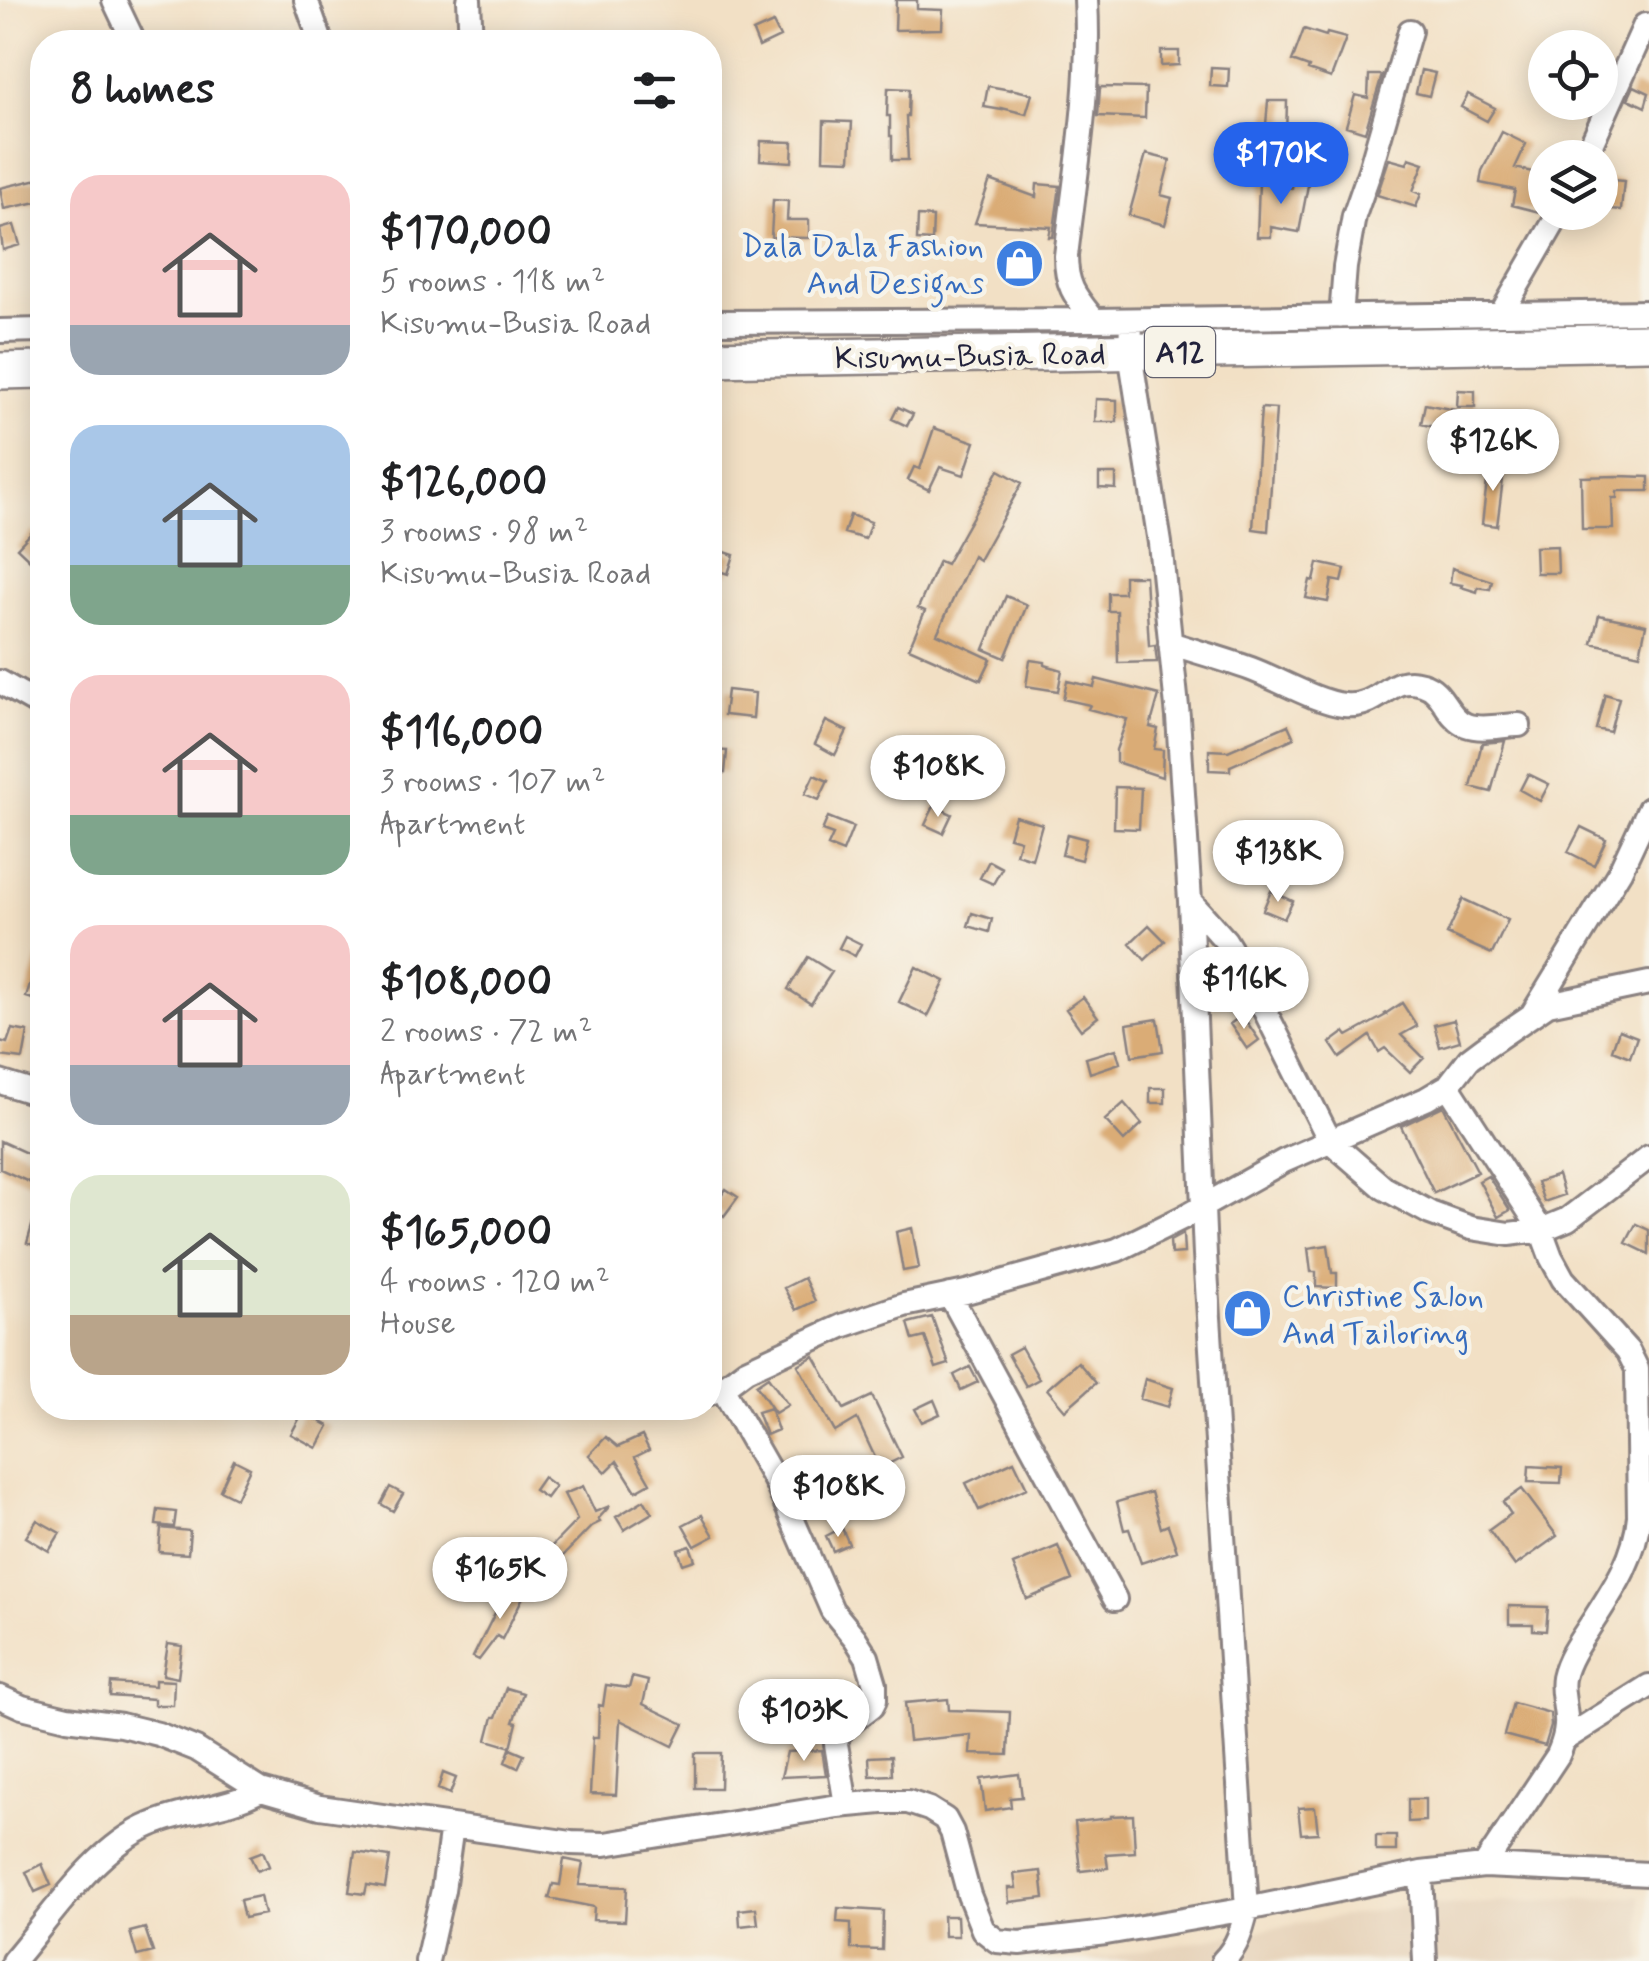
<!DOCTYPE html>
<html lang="en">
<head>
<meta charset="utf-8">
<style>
  body { margin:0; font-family:Mynerve,sans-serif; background:#f2f2f2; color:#202124; height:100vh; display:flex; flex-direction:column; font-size:38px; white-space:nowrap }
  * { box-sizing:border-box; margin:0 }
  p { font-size:32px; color:#757577 }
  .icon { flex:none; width:55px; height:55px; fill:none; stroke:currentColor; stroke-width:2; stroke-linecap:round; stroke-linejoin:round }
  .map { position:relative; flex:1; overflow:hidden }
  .sheet { position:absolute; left:30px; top:30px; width:692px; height:1390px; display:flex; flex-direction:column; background:#fff; border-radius:40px; box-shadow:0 5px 25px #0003 }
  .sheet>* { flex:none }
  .tools { position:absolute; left:1528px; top:30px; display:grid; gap:20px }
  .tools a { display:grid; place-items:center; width:90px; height:90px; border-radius:50%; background:#fff; box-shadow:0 5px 25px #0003; font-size:50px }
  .price { position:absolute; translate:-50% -85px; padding:0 22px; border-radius:35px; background:#fff; color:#222; font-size:32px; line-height:65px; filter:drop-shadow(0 2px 5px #0008) }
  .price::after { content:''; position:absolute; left:50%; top:60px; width:30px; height:22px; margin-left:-15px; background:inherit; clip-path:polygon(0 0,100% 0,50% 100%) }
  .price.active { background:#2563eb; color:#fff }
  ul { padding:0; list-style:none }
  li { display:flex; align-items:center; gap:30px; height:250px; padding:0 40px }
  li span { display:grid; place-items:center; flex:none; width:280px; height:200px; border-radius:30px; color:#555 }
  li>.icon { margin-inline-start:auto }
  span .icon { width:120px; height:120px; fill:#fffc; stroke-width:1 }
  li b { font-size:42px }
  h2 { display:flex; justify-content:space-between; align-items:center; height:120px; padding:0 40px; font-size:42px }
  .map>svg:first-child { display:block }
  .built { fill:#e5d0b6 }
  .building { fill:#daac76 }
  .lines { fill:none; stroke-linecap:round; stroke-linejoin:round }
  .minor-casing { stroke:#8a8180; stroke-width:28 }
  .highway-casing { stroke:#8a8180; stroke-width:40 }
  .minor { stroke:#fff; stroke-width:22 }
  .highway { stroke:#fff; stroke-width:35 }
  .labels { text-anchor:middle; stroke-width:9; stroke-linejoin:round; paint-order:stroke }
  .shield { fill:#f7f3e8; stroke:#62616f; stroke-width:2.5 }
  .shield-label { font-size:30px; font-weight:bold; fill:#22223b }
  .shop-label { font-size:32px; fill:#366cbe; stroke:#f7f3e8; text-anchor:end }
  .street-label { font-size:32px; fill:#22223b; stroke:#f7f3e8 }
</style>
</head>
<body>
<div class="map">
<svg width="1649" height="1961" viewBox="0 0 1649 1961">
  <rect width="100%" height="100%" fill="#f7f3e8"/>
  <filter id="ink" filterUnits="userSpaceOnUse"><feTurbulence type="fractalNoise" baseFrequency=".01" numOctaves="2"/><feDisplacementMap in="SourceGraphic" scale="20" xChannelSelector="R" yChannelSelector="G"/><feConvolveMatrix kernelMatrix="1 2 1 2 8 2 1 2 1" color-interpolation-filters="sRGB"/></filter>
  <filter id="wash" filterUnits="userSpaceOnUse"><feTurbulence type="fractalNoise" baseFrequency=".0048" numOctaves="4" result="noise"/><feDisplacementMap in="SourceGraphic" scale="40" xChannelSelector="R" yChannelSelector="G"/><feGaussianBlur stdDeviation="2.25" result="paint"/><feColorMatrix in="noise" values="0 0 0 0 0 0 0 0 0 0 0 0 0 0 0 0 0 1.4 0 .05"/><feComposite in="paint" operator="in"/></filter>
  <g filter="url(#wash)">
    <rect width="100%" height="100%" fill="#f2e0c5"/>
    <path class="built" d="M1640,1896L1643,1961H1081L1397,1907Z"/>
    <g id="blocks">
      <path class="building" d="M896,0H917V9L943,10L942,29L895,30Z
        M773,23L780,37L759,47L753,32Z
        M1304,29L1326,36L1327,33L1346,38L1331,78L1308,70L1309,67L1292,61Z
        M1161,51H1179V65L1161,66Z
        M1211,67L1229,68L1228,87L1210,86Z
        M1421,70L1435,73L1429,96L1416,93Z
        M1369,75H1382L1365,132L1346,126L1355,95L1368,98Z
        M988,86L1011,90V89L1032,94L1026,114L1002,108V110L984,107Z
        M1634,86L1649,93L1645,107L1628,99Z
        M1100,87L1146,88L1145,118L1098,116Z
        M888,88L909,89L908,116H906L908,160H892V136H890V116H887Z
        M1468,94L1495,108L1487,121L1461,107Z
        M1268,101H1287L1286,137L1282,135L1280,151L1264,148Z
        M824,121L852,122L850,160L823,159Z
        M1308,126L1325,132L1320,148L1303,142Z
        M1502,132L1526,144L1515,168L1545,175V189L1539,212L1512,205L1515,190L1480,183L1482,171Z
        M761,141L793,142L792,162L760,160Z
        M1146,154L1170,160L1161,195L1172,198L1165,225L1129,215Z
        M1409,158L1424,163L1413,191L1421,194L1416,207L1377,195L1389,159L1407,164Z
        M1294,177L1309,180L1299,232L1271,227V237H1257L1259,182L1285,186L1284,194L1287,187L1292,188Z
        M42,178V201L4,209L0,188Z
        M1600,179L1624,181L1621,210L1600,208Z
        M990,180L1036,197L1037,184L1060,186L1053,237H1049L1051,227L975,223Z
        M773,200L788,201L787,220H809V238L771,237Z
        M918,216L933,217L932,241L917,240Z
        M14,225L20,245L3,250L0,229Z
        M1458,390L1475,391V407H1457Z
        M1096,399L1117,400V422H1095Z
        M1425,404L1455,410L1451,431L1421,424Z
        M898,407L913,414L907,426L892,419Z
        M1261,408L1276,409L1268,531L1253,529Z
        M934,428L975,442L964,475L940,467L929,490L908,480L914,467L920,469Z
        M1489,463L1505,464L1497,526L1482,524Z
        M999,470L1022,483L979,560L973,556L937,634L991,659L981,680L909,648L925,611L918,608L939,561L946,564Z
        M1099,474H1116V489L1099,488Z
        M1617,476L1649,477V491H1617V498H1612L1613,529H1582L1581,477Z
        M850,515L871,522L865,539L844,533Z
        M33,531L42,540V557L35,565L17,548Z
        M1557,546L1558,573H1536L1535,547Z
        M710,547L734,555L728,574L710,568Z
        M1318,563L1345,569L1342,582L1332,580L1328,602L1306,598L1310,580L1314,581Z
        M1452,568L1492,581L1490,589L1478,587L1477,592L1461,587L1462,585L1450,583Z
        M1124,576H1145L1149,646L1155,645L1157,662L1118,663L1117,611H1108V593H1124Z
        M1006,596L1027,605L1005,658L984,649Z
        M1599,615L1646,625L1640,654L1592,643Z
        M1030,660L1045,662V665L1062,670L1058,691L1026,686Z
        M1096,679L1159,695L1150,727L1158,729L1154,749L1163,750L1162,777L1116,762V750L1127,719L1088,709L1090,705L1063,699L1067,681L1094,687Z
        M727,690L755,693L753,718L724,715Z
        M1605,694L1619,698L1610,732L1596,729Z
        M826,721L847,731L835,755L815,744Z
        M1288,725L1294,738L1230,766V771L1209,770V750L1228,751Z
        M1505,741L1491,792L1471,787L1482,743Z
        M710,750L727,751L725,773L710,771Z
        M1528,774L1549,784L1540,801L1520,790Z
        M814,775L828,781L819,800L805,794Z
        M1115,787L1141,788L1139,829L1114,828Z
        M934,806L952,814L943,833L925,825Z
        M1015,816L1042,824L1032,859L1016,854L1020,840L1009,837Z
        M828,817L853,827L843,852L828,846L833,835L822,831Z
        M1581,827L1606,839L1594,865L1568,852Z
        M1067,834L1086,839L1081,860L1062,855Z
        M1227,848L1244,851L1241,868L1223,864Z
        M989,861L1002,868L993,884L980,878Z
        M1271,891L1293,901L1284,919L1263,910Z
        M1463,899L1508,920L1492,954L1447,934Z
        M972,913L992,919L989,932L968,926Z
        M1149,925L1165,941L1145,960L1130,943Z
        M845,936L861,944L855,956L839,948Z
        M1207,952H1215L1224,967L1225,997L1209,998Z
        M39,955L42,956V1002L26,997Z
        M808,957L832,972L811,1004L788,989Z
        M916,967L945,981L928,1016L899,1002Z
        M1083,997L1098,1017L1081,1030L1066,1009Z
        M1402,1003L1417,1026L1401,1035L1424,1058L1410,1072L1385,1048L1379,1052L1370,1036L1340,1058L1330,1043L1345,1032L1348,1036L1386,1015L1385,1014Z
        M1242,1015L1259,1040L1247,1049L1230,1024Z
        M1158,1019L1163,1051L1132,1056L1127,1024Z
        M1454,1020L1460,1041L1440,1047L1434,1025Z
        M12,1029L28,1032L23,1059L0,1056V1041L7,1043Z
        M1619,1030L1637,1037L1630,1057L1612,1050Z
        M1116,1049L1120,1063L1090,1073L1086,1058Z
        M1150,1088H1165V1103H1150Z
        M1124,1103L1142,1124L1124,1141L1105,1120Z
        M1443,1106L1478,1172L1434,1193L1401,1126Z
        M0,1141L42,1160V1188L0,1169Z
        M1558,1175L1564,1195L1544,1202L1537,1182Z
        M1488,1176L1510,1210L1498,1217L1479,1181Z
        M726,1189L738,1197L724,1216L712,1208Z
        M39,1202L42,1203V1248L27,1243Z
        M1636,1224L1649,1230V1254L1626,1243Z
        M912,1228L919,1268L903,1271L896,1232Z
        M1183,1234L1184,1253L1171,1254L1170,1241Z
        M1328,1245L1332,1273H1337V1288L1316,1287V1272H1311L1308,1248Z
        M804,1278L815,1301L796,1310L784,1288Z
        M932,1317L949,1364L936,1368L925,1337L913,1340L908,1323Z
        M1021,1347L1039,1379L1026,1386L1008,1354Z
        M814,1356L844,1409L872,1396L902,1457L880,1468L857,1419L835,1432L798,1365Z
        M1078,1362L1096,1383L1065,1410L1047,1389Z
        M970,1367L978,1382L961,1390L954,1375Z
        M768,1377L788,1405L775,1413L756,1385Z
        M1145,1379L1173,1388L1168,1407L1140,1399Z
        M934,1400L940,1414L922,1422L915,1409Z
        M770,1408L778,1430L766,1435L757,1412Z
        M303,1412L329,1426L317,1448L291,1434Z
        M642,1436L649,1450L635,1457L650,1483L636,1491L617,1461L606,1472L589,1455L606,1437L618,1447Z
        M234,1460L250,1468L236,1498L220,1490Z
        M1014,1461L1027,1488L979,1510L966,1483Z
        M819,1462L827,1486L803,1494L795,1470Z
        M1529,1466L1562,1468L1561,1483L1528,1482Z
        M543,1477L555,1486L546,1498L534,1490Z
        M583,1486L595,1512L610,1506L598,1519L600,1522L592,1526L561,1558L550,1548L577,1520L564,1494Z
        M390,1487L403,1494L393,1511L381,1504Z
        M1522,1489L1557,1536L1515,1566L1489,1530L1511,1514L1503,1502Z
        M1151,1492L1161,1528L1168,1525L1177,1551L1141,1563L1129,1529L1124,1530L1117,1502Z
        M644,1500L652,1513L624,1530L616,1517Z
        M158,1510L176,1512L174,1527L156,1525Z
        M702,1515L714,1536L695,1546L683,1525Z
        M37,1520L60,1533L49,1551L26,1537Z
        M161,1528L190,1531L188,1554L159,1552Z
        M842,1528L849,1544L833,1551L826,1536Z
        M690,1546L695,1560L683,1564L678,1550Z
        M1058,1546L1072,1580L1027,1599L1013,1565Z
        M507,1589L523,1597L502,1639L497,1636L479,1660L473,1657Z
        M1509,1606L1548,1607L1546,1631L1533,1630V1624H1509Z
        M168,1644L182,1646L178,1678L163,1675Z
        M632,1677L648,1681L643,1704L684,1724L673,1746L620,1720L616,1795L590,1794L593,1737H598L599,1705L603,1706L606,1685L629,1688Z
        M155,1680L174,1681L173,1705H154V1699L110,1696L111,1683L155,1686Z
        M506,1688L523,1693L513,1722L517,1723L511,1747L487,1740L493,1717H496Z
        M948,1699L949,1710L1010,1712L1008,1755L970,1754L971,1735L909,1741L905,1703Z
        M1513,1703L1550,1713L1551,1726L1545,1746L1504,1735Z
        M510,1749L524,1755L518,1768L505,1762Z
        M822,1750L826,1775L781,1777L787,1752Z
        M695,1753H721L720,1788H695Z
        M891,1756L892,1775L870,1776L869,1757Z
        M443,1773L456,1778L450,1794L438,1789Z
        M1019,1774L1022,1797L1010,1798L1011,1807L985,1811L981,1779Z
        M1408,1799H1425V1821L1408,1822Z
        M1315,1807L1318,1833L1301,1834L1298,1808Z
        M1133,1815L1135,1852L1106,1854L1108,1868L1080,1871L1075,1822L1111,1818V1816Z
        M1376,1836H1396V1851H1376Z
        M263,1851L269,1866L257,1871L250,1856Z
        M355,1852L390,1857L385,1888L367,1885L365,1894L349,1892Z
        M564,1859L583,1863L579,1885L627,1887L625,1921L593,1920L594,1907L549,1898L553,1884L560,1885Z
        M42,1864L51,1885L35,1892L26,1872Z
        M1041,1871L1044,1898L1009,1902L1008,1888H1016L1014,1874Z
        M260,1896L264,1914L244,1918L240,1900Z
        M756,1908L758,1924L740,1926L739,1910Z
        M838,1908L883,1911L882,1950L851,1949V1923L837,1922Z
        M943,1916H957L958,1936H944Z
        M145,1928L153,1952L137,1956L130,1932Z"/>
    </g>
  </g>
  <g filter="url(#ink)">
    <use href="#blocks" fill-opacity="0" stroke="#8a8180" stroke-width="2.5"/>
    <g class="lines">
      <defs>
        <path id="minor" d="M114,0L134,42
          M306,0L321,42
          M469,0L471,42
          M1086,0C1091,86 1076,171 1066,256C1066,287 1076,297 1094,320L1649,312
          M1585,158L1645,25
          M1501,314L1560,212
          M1341,317L1345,267L1354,216L1370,170L1410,31
          M1131,321L1130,353L1160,543L1178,717L1190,901L1205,1255L1247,1909C1242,1929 1238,1946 1223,1961
          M710,322L1094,320
          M0,331L42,330
          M1170,643C1197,652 1224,659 1251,669C1278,679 1317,702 1344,705C1382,709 1388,673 1422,684C1444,690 1446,717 1466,725C1482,731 1503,725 1519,725
          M0,682L42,706
          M1190,901L1225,940L1250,981L1330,1141L1384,1188L1430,1213L1471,1228L1509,1234L1541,1230L1568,1219L1649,1157
          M1533,1013L1620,871L1649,809
          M0,1082L42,1095
          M1448,1086L1541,1230L1551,1257L1563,1279L1628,1351L1637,1369L1639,1516C1635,1560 1611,1593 1588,1629C1578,1644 1567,1660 1563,1678C1561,1689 1564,1699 1565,1709C1568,1726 1565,1739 1558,1755L1484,1866
          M950,1295L1115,1599
          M722,1388L777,1484L832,1610L855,1638L867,1657L875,1684V1700L872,1706L845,1727L838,1735L836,1744L846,1805
          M710,1393L722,1388L746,1370L842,1326L904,1305L966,1292L1117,1250L1184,1217L1284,1161L1426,1099L1448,1086L1469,1059L1485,1047L1548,1004L1649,983
          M0,1697L22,1707L67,1718L121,1725L158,1734L196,1749L261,1790L320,1807L571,1843L605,1844L838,1806L882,1802H908L929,1809L945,1819L952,1832L969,1895L983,1930L997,1941L1020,1943L1106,1933L1247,1909L1421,1873L1484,1866L1649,1874
          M1565,1739L1649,1686
          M1421,1873L1425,1961
          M13,1961C51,1917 95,1848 150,1825C187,1809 224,1809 261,1790
          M427,1961L443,1890L452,1826"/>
        <path id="highway" d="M710,359L1649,342
          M0,371L42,370"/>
      </defs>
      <use href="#minor" class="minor-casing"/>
      <use href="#highway" class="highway-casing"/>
      <use href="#minor" class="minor"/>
      <use href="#highway" class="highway"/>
    </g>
  </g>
  <defs>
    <symbol id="shop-disc" viewBox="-11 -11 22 22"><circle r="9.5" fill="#3f7fe0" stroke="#f7f3e8"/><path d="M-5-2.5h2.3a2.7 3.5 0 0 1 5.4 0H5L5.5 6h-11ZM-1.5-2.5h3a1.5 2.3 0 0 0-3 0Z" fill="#fff"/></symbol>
  </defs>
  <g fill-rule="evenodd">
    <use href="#shop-disc" x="992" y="236" width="55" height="55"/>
    <use href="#shop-disc" x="1220" y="1286" width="55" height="55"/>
  </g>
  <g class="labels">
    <rect class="shield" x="1145" y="327" width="70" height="50" rx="8"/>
    <g class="shield-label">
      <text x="1180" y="362">A12</text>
    </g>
    <g class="shop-label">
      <text x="984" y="256">Dala Dala Fashion<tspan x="984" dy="37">And Designs</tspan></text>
      <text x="1282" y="1306" text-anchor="start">Christine Salon<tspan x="1282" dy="37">And Tailoring</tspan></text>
    </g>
    <g class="street-label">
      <text transform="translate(970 355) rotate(-1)" y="11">Kisumu-Busia Road</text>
    </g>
  </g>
</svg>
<div class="tools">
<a><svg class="icon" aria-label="locate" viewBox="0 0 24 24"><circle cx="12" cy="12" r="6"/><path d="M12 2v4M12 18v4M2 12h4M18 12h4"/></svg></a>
<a><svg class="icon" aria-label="layers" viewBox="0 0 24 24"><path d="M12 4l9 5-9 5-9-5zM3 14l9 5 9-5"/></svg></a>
</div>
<b class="price active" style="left:1281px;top:207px">$170K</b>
<b class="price" style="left:1493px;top:494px">$126K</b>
<b class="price" style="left:938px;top:820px">$108K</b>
<b class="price" style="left:1278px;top:905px">$138K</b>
<b class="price" style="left:1244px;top:1032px">$116K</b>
<b class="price" style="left:838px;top:1540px">$108K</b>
<b class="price" style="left:500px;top:1622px">$165K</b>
<b class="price" style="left:804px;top:1764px">$103K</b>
<section class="sheet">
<h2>8 homes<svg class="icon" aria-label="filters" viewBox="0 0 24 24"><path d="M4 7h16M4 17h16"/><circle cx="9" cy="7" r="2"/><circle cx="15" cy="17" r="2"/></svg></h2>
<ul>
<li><span style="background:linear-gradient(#f6c9c9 75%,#9aa5b1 0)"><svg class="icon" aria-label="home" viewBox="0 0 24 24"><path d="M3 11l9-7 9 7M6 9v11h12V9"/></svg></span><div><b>$170,000</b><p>5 rooms · 118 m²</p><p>Kisumu-Busia Road</p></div></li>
<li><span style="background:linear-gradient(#a9c7e8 70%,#7fa58c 0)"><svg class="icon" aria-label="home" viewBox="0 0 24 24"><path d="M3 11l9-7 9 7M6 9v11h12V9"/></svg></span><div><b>$126,000</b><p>3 rooms · 98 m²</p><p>Kisumu-Busia Road</p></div></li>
<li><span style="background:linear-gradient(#f6c9c9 70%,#7fa58c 0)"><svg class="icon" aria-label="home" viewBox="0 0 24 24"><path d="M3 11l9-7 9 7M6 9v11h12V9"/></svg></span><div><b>$116,000</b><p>3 rooms · 107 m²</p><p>Apartment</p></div></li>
<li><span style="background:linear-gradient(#f6c9c9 70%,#9aa5b1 0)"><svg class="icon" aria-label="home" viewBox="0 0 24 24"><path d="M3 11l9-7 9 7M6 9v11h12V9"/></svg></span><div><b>$108,000</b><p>2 rooms · 72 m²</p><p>Apartment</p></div></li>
<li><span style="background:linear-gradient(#dfe7d0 70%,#b9a48a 0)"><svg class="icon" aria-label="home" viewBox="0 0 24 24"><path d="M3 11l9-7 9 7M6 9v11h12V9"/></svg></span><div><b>$165,000</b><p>4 rooms · 120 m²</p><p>House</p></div></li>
</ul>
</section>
</div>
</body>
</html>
